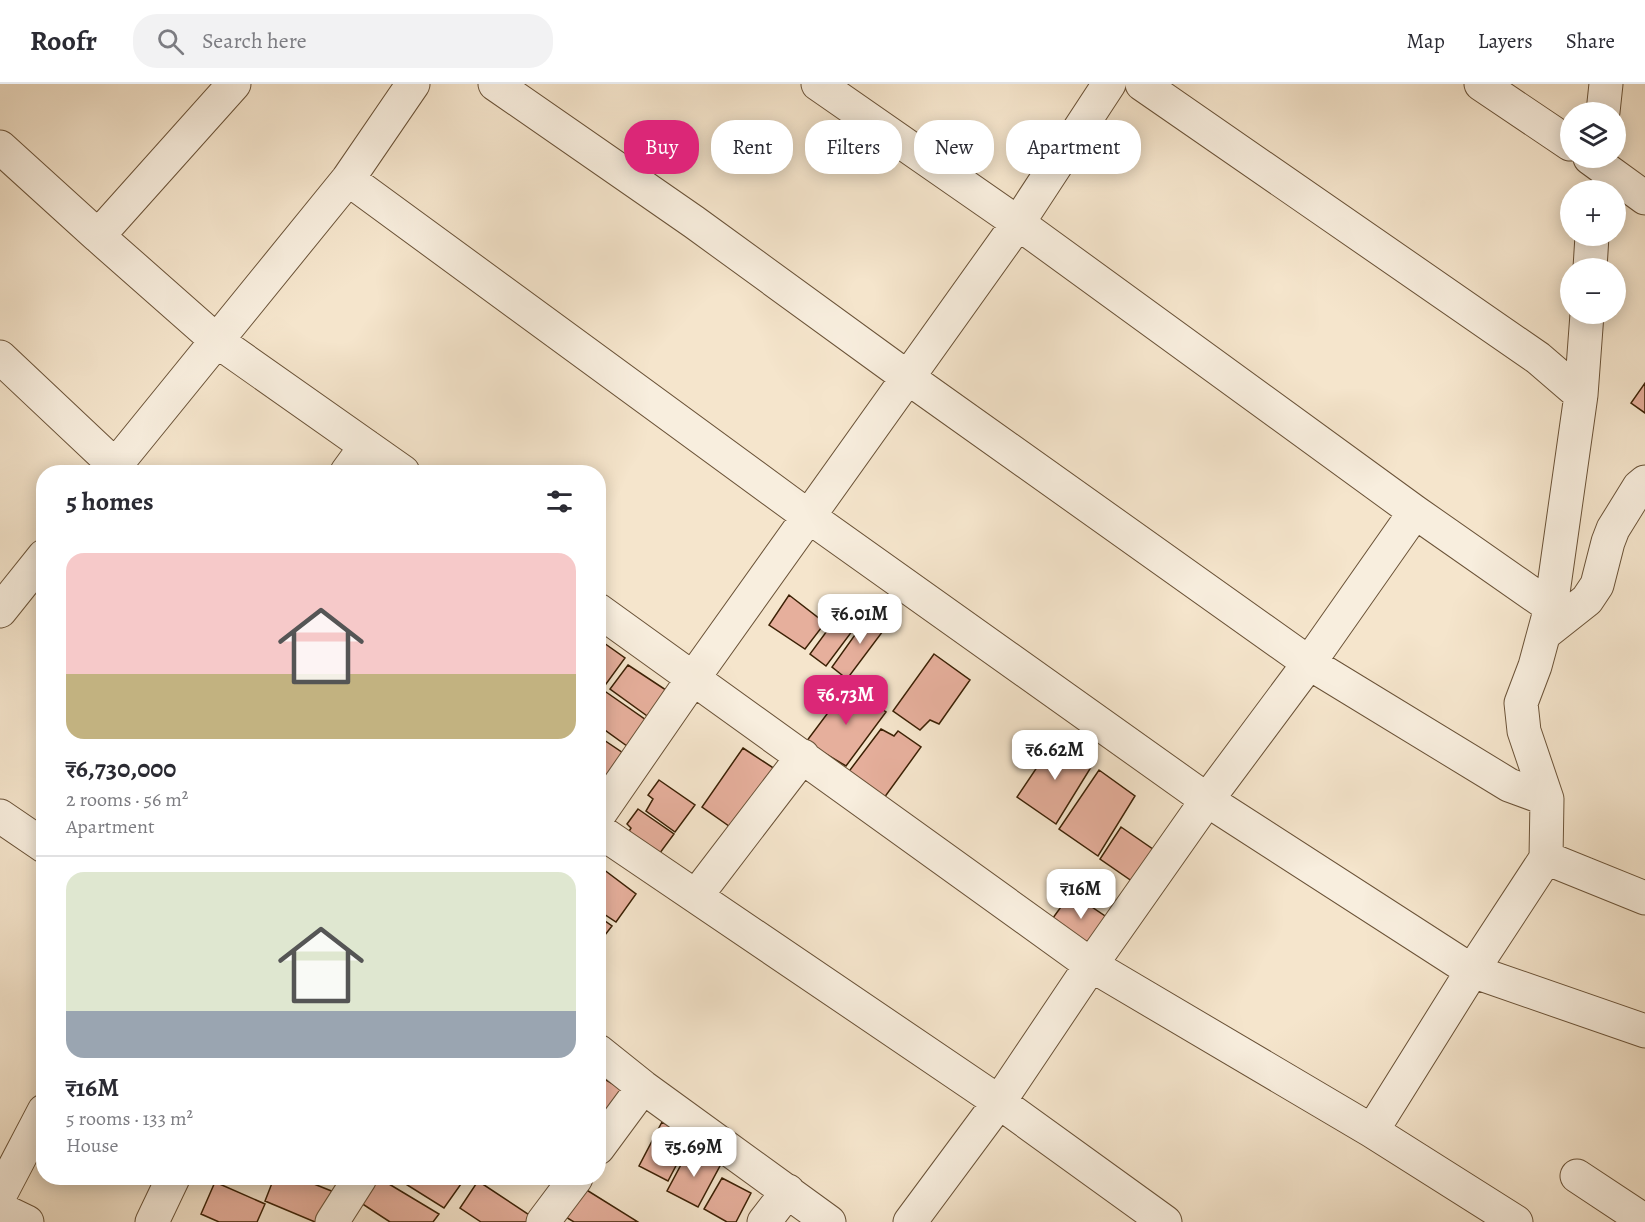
<!DOCTYPE html>
<html lang="en">
<head>
<meta charset="utf-8">
<style>
  body { margin:0; font-family:Alegreya,serif; background:#f2f2f3; color:#2b2b33; height:100vh; display:flex; flex-direction:column; font-size:22px; white-space:nowrap }
  * { box-sizing:border-box; margin:0 }
  p { font-size:20px; color:#7c7c81 }
  .icon { flex:none; width:33px; height:33px; fill:none; stroke:currentColor; stroke-width:2; stroke-linecap:round; stroke-linejoin:round }
  .map { position:relative; flex:1; overflow:hidden }
  .panel { position:absolute; left:36px; top:381px; width:570px; height:720px; display:flex; flex-direction:column; background:#fff; border-radius:24px; box-shadow:0 3px 15px #0003 }
  .panel>* { flex:none }
  .guide { position:absolute; left:624px; top:36px; width:570px; height:54px; display:flex; gap:12px }
  .fabs { position:absolute; left:1560px; top:18px; display:grid; gap:12px }
  .fabs a { display:grid; place-items:center; width:66px; height:66px; border-radius:50%; background:#fff; box-shadow:0 3px 15px #0003; font-size:30px }
  .price { position:absolute; translate:-50% -51px; padding:0 14px; border-radius:12px; background:#fff; color:#222; font-size:20px; line-height:39px; filter:drop-shadow(0 2px 3px #0008) }
  .price::after { content:''; position:absolute; left:50%; top:36px; width:18px; height:14px; margin-left:-9px; background:inherit; clip-path:polygon(0 0,100% 0,50% 100%) }
  .price.active { background:#db2777; color:#fff }
  ul { padding:0; list-style:none }
  li { display:grid; align-content:center; gap:12px; height:318px; padding:0 30px }
  li+li { border-top:2px solid #e1e1e2 }
  li span { display:grid; place-items:center; height:186px; border-radius:18px; color:#555 }
  li>.icon { margin-inline-start:auto }
  span .icon { width:108px; height:108px; fill:#fffc; stroke-width:1 }
  li b { font-size:26px }
  h2 { display:flex; justify-content:space-between; align-items:center; height:72px; padding:0 30px; font-size:26px }
  .chip { padding:0 21px; border-radius:24px; background:#fff; box-shadow:0 3px 15px #0003; font-size:21px; line-height:54px }
  .chip.active { background:#db2777; color:#fff }
  header { display:flex; align-items:center; gap:36px; box-sizing:border-box; height:84px; padding:0 30px; background:#fff; border-bottom:2px solid #e1e1e2 }
  header strong { font-size:28px }
  nav { display:flex; gap:33px; margin-inline-start:auto; font-size:21px }
  .search { width:420px; height:54px; background:#f2f2f3; display:flex; align-items:center; gap:15px; box-sizing:border-box; padding:0 21px; border-radius:24px; color:#7c7c81; font-size:22px }
  .map>svg:first-child { display:block }
  .building { fill:#e6af9c; stroke:#3c2105; stroke-width:1.5 }
  .lines { fill:none; stroke-linecap:round; stroke-linejoin:round }
  .minor-casing { stroke:#6a5237; stroke-width:35 }
  .minor { stroke:#f8eede; stroke-width:33 }
</style>
</head>
<body>
<header>
<strong>Roofr</strong>
<div class="search"><svg class="icon" aria-label="search" viewBox="0 0 24 24"><circle cx="10" cy="10" r="6"/><path d="M15 15l6 6"/></svg>Search here</div>
<nav><a>Map</a><a>Layers</a><a>Share</a></nav>
</header>
<div class="map">
<svg width="1645" height="1138" viewBox="0 0 1645 1138">
  <rect width="100%" height="100%" fill="#f5e5cc"/>
  <filter id="stains"><feTurbulence type="fractalNoise" baseFrequency=".00333" numOctaves="4"/><feColorMatrix values="0 0 0 0 .2 0 0 0 0 .09 0 0 0 0 .02 0 0 0 .5 -.17"/></filter>
  <radialGradient id="worn" r=".72"><stop offset=".6" stop-color="#630" stop-opacity="0"/><stop offset="1" stop-color="#630" stop-opacity=".3"/></radialGradient>
  <path class="building" d="M1645,299V329L1631,319Z
    M789,511L825,539L805,565L769,541Z
    M851,514L868,526L826,582L810,570Z
    M872,527L889,539L847,595L832,583Z
    M604,559L625,574L598,611V567Z
    M934,570L970,596L939,640L930,636L920,646L893,627Z
    M628,581L669,608L650,634L610,605Z
    M848,602L886,628L846,682L806,658Z
    M606,608L646,636L627,662L598,641V618Z
    M881,645L894,652L898,647L921,663L884,714L847,690Z
    M598,652L626,671L608,696L598,690Z
    M1056,655L1093,680L1056,740L1017,713Z
    M743,664L778,687L736,747L702,723Z
    M1099,686L1135,712L1098,772L1059,745Z
    M659,696L695,721L675,748L646,727L653,715L648,711Z
    M638,725L674,750L654,777L624,756L631,744L627,740Z
    M1121,743L1160,770L1139,802L1100,775Z
    M599,782L636,810L616,838L598,826Z
    M1071,809L1111,836L1091,863L1050,838Z
    M598,832L612,842L598,860Z
    M601,993L632,1011L598,1047V998Z
    M662,1038L691,1053L668,1097L639,1082Z
    M690,1064L721,1080L698,1123L667,1107Z
    M274,1094H299L334,1108L322,1138H315L265,1117Z
    M379,1094L439,1130L433,1138H390L361,1119Z
    M396,1094H451L461,1100L444,1124Z
    M722,1094L751,1109L736,1138H727L704,1125Z
    M478,1097L537,1136L536,1138H481L460,1124Z
    M215,1098L265,1120L257,1138H219L201,1130Z
    M577,1100L638,1138H574L559,1129Z"/>
  <g class="lines">
    <defs>
      <path id="minor" d="M495,0L694,138L907,293L1309,579L1509,701L1547,715
        M818,0L1018,139L1415,428L1551,523
        M1142,0L1538,274L1581,311
        M1481,0L1570,60
        M1603,28L1606,0
        M0,63L98,152L234,0
        M1590,74L1645,114
        M348,95L808,432L1207,716L1472,887L1645,947
        M98,152L217,257L403,388
        M1590,184L1592,152
        M0,273L122,388
        M110,388L348,95L413,0
        M347,388L366,362
        M598,526L1091,881L1372,1047L1516,1138
        M0,527L44,472
        M1544,550L1587,516L1597,501L1608,458L1613,445L1639,403L1645,398
        M0,732L44,762
        M598,732L694,593L1018,139L1109,0
        M598,746L999,1018L1165,1138
        M1546,774L1645,814
        M696,812L803,672
        M598,967L643,1003L829,1138
        M1372,1047L1472,887L1546,774L1547,715L1524,647L1521,619L1535,582L1551,523L1581,311L1587,230
        M598,1064L643,1003
        M1577,1092L1645,1137
        M0,1111L44,1027
        M0,1125L27,1138
        M152,1138L173,1094
        M332,1138L360,1094
        M543,1138L576,1094
        M764,1138L788,1107
        M910,1138L999,1018L1091,881L1207,716L1309,579L1415,428"/>
    </defs>
    <use href="#minor" class="minor-casing"/>
    <use href="#minor" class="minor"/>
  </g>
  <rect width="100%" height="100%" filter="url(#stains)"/>
  <rect width="100%" height="100%" fill="url(#worn)"/>
</svg>
<div class="fabs">
<a><svg class="icon" aria-label="layers" viewBox="0 0 24 24"><path d="M12 4l9 5-9 5-9-5zM3 14l9 5 9-5"/></svg></a>
<a>+</a>
<a>−</a>
</div>
<b class="price" style="left:860px;top:561px">₹6.01M</b>
<b class="price active" style="left:846px;top:642px">₹6.73M</b>
<b class="price" style="left:1055px;top:697px">₹6.62M</b>
<b class="price" style="left:1081px;top:836px">₹16M</b>
<b class="price" style="left:694px;top:1094px">₹5.69M</b>
<div class="guide">
<a class="chip active">Buy</a>
<a class="chip">Rent</a>
<a class="chip">Filters</a>
<a class="chip">New</a>
<a class="chip">Apartment</a>
</div>
<section class="panel">
<h2>5 homes<svg class="icon" aria-label="filters" viewBox="0 0 24 24"><path d="M4 7h16M4 17h16"/><circle cx="9" cy="7" r="2"/><circle cx="15" cy="17" r="2"/></svg></h2>
<ul>
<li><span style="background:linear-gradient(#f6c9c9 65%,#c2b280 0)"><svg class="icon" aria-label="home" viewBox="0 0 24 24"><path d="M3 11l9-7 9 7M6 9v11h12V9"/></svg></span><div><b>₹6,730,000</b><p>2 rooms · 56 m²</p><p>Apartment</p></div></li>
<li><span style="background:linear-gradient(#dfe7d0 75%,#9aa5b1 0)"><svg class="icon" aria-label="home" viewBox="0 0 24 24"><path d="M3 11l9-7 9 7M6 9v11h12V9"/></svg></span><div><b>₹16M</b><p>5 rooms · 133 m²</p><p>House</p></div></li>
</ul>
</section>
</div>
</body>
</html>
